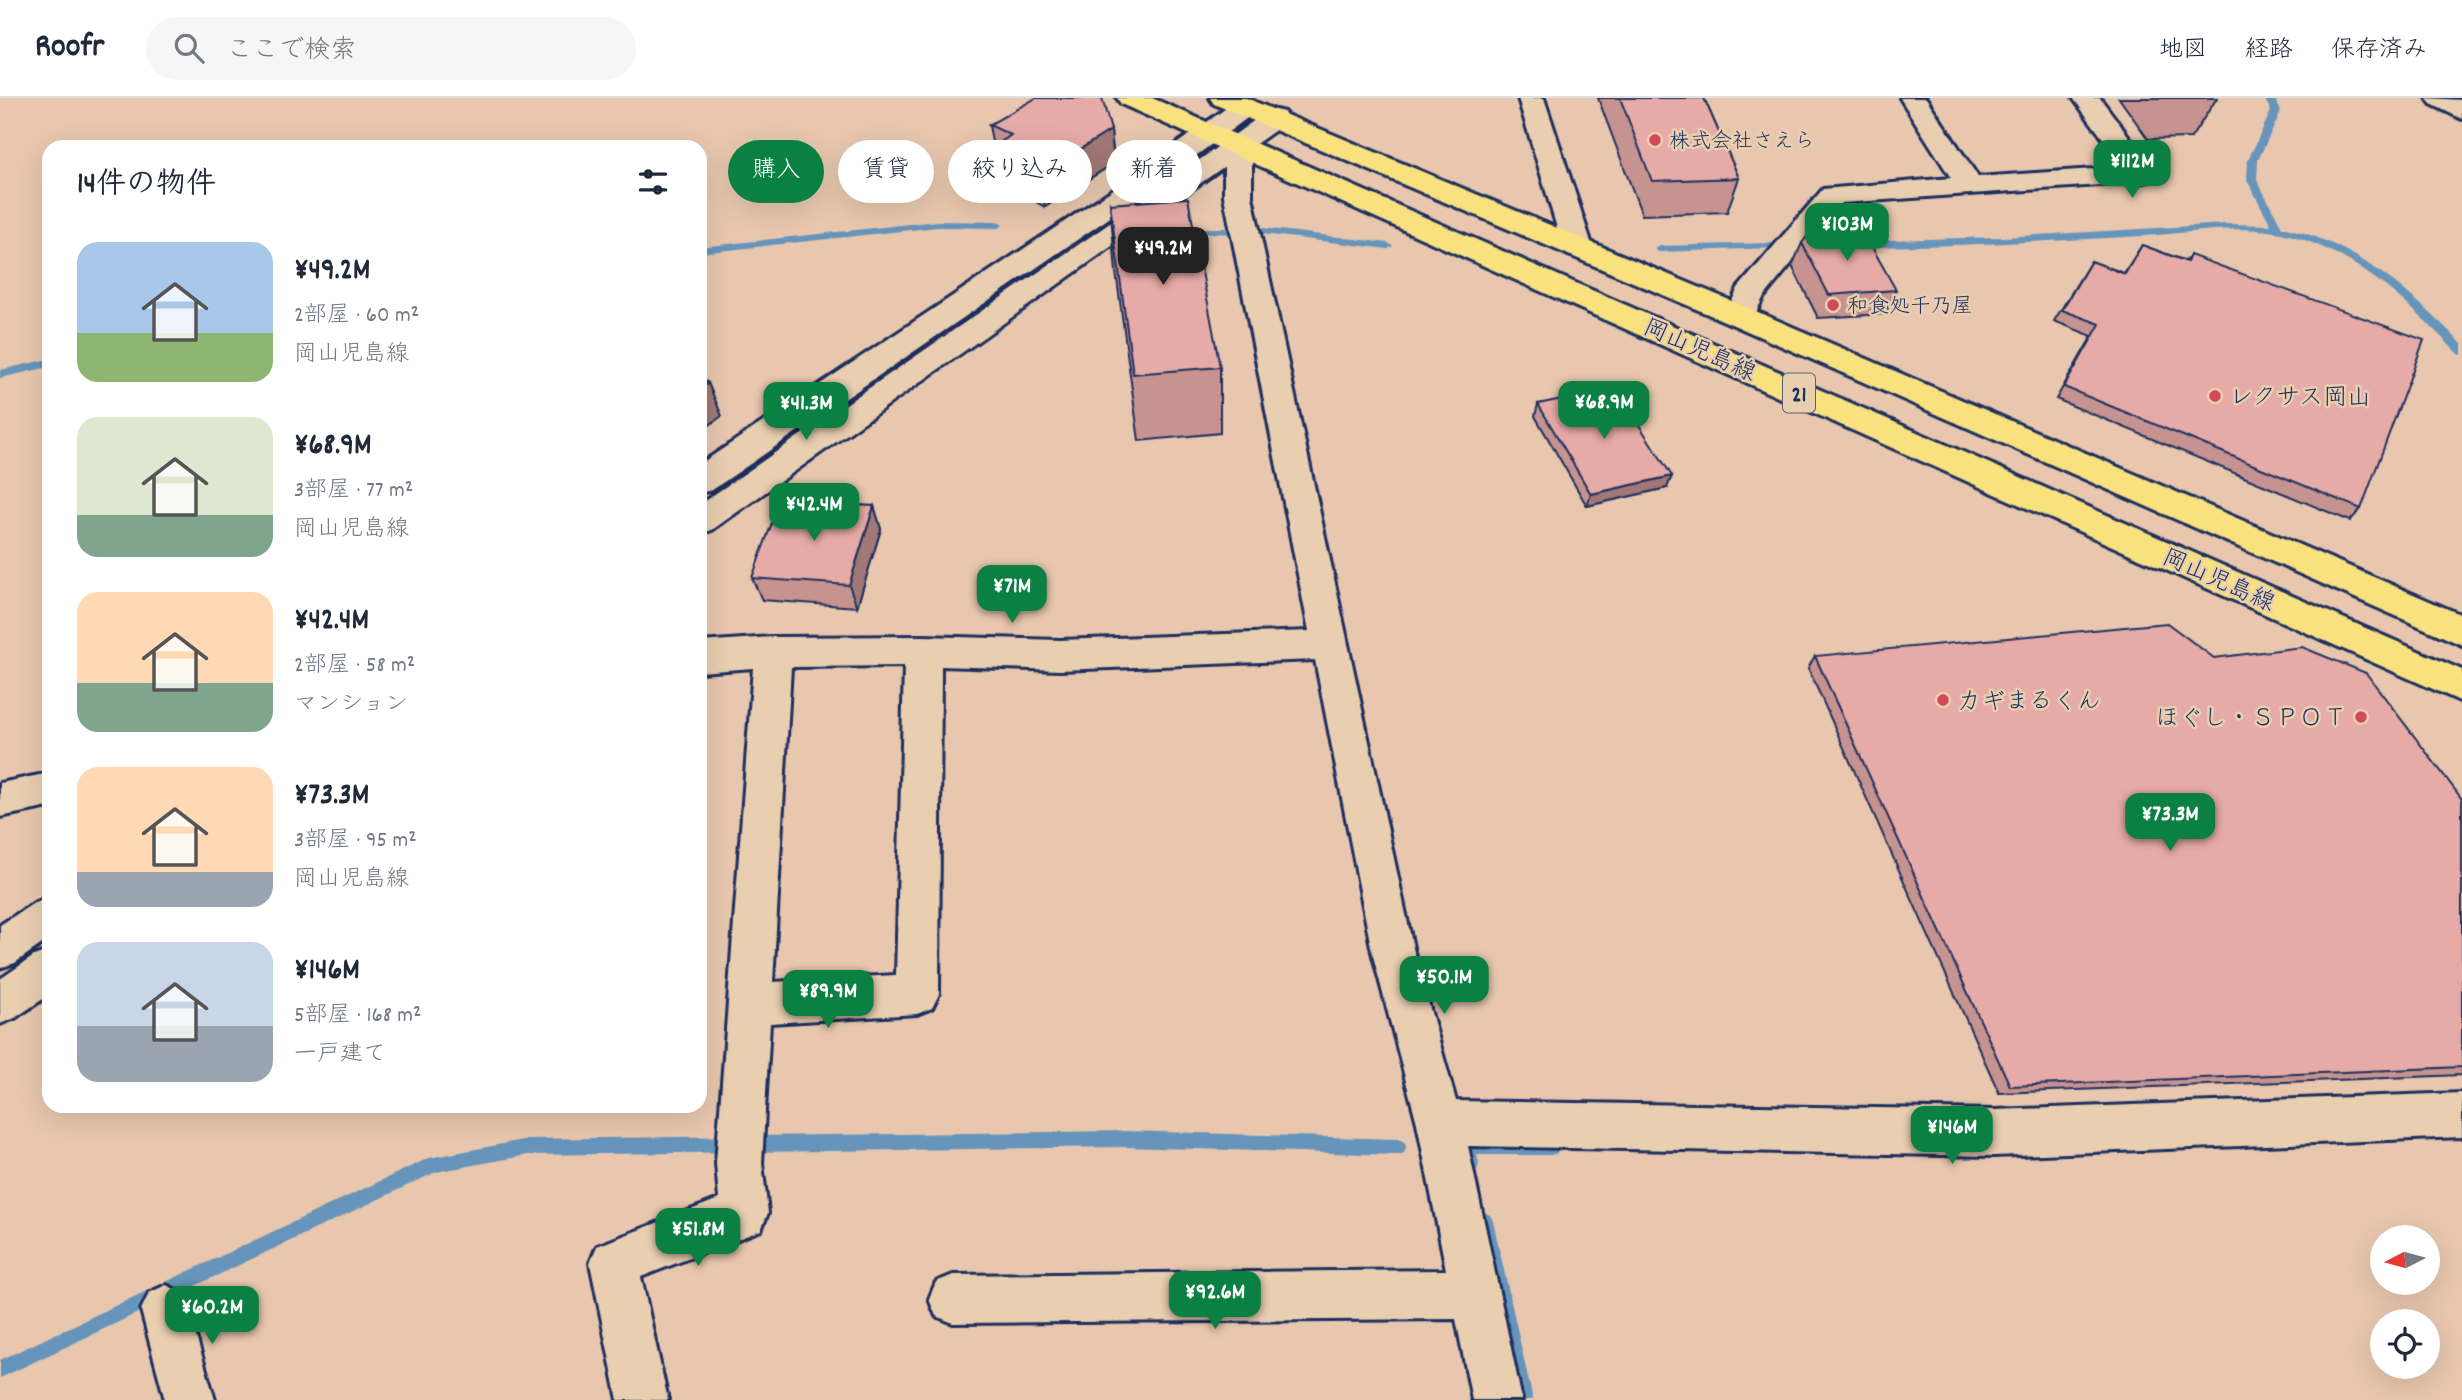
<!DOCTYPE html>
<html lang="ja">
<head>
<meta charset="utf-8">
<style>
  body { margin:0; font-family:Dekko,"Klee One",sans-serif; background:#f6f6f7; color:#1f2937; height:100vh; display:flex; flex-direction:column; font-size:26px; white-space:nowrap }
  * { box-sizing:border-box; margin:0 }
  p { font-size:23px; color:#747a83 }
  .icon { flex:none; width:38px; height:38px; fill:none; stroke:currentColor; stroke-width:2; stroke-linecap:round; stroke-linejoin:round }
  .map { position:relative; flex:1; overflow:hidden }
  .drawer { position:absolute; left:42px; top:42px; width:665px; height:973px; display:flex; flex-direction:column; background:#fff; border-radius:21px; box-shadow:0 7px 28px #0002 }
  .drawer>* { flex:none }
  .guide { position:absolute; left:728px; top:42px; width:665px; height:63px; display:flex; gap:14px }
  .needle { width:46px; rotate:264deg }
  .fabs { position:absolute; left:2370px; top:1127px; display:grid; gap:14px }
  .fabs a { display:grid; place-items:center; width:70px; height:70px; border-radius:50%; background:#fff; box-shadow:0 7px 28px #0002; font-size:35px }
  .price { position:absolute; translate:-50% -60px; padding:0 16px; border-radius:14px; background:#0b8043; color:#fff; font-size:23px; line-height:46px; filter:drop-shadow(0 2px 4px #0008) }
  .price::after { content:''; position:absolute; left:50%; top:42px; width:21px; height:16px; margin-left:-10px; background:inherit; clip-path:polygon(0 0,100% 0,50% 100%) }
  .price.on { background:#222; color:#fff }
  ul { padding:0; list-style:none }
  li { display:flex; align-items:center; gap:21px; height:175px; padding:0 35px }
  li span { display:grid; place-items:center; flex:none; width:196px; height:140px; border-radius:21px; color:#555 }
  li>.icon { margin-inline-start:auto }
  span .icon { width:84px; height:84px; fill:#fffc; stroke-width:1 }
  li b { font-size:30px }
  h2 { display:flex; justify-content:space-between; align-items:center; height:84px; padding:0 35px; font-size:30px }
  .pill { padding:0 24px; border-radius:32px; background:#fff; box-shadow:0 7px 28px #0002; font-size:24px; line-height:63px }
  .pill.on { background:#0b8043; color:#fff }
  header { display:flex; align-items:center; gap:42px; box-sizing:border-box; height:98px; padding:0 35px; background:#fff; border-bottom:2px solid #e0e1e3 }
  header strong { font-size:33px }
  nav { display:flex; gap:38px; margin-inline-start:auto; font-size:24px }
  .search { width:490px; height:63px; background:#f6f6f7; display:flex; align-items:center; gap:18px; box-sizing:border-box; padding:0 24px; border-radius:38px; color:#747a83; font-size:26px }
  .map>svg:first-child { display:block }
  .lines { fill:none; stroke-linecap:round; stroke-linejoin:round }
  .stream { fill:#6694bb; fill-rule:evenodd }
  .minor-casing { stroke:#1b2f5e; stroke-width:6 }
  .tertiary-casing { stroke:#1b2f5e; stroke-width:6 }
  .primary-casing { stroke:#1b2f5e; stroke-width:6 }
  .minor { fill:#e9ceb0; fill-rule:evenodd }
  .tertiary { fill:#e9ceb0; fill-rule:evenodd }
  .primary { fill:#fae180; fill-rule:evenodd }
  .wall { fill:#c69390; stroke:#1b2f5e; stroke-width:2 }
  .shaded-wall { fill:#a17875; stroke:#1b2f5e; stroke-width:2 }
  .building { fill:#e6aba7; stroke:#1b2f5e; stroke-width:2 }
  .poi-dot { fill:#d1495b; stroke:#e9ceb0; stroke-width:2.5 }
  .labels { text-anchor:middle; stroke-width:5; stroke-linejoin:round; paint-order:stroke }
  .far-poi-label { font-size:21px; fill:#1b2f5e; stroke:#e9ceb0; text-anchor:start }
  .shield { fill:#e9ceb0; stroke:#595f77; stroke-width:2 }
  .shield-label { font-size:23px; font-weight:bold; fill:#1b2f5e }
  .street-label { font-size:24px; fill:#1b2f5e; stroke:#e9ceb0 }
  .poi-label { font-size:24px; fill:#1b2f5e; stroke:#e9ceb0; text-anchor:start }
</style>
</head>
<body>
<header>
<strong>Roofr</strong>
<div class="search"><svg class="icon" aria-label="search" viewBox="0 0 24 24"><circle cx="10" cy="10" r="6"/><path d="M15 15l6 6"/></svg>ここで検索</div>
<nav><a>地図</a><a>経路</a><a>保存済み</a></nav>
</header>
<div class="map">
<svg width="2462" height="1302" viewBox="0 0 2462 1302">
  <rect width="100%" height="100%" fill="#e8c7ae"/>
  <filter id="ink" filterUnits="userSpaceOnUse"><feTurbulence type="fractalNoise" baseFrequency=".0143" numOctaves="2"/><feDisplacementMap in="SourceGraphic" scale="14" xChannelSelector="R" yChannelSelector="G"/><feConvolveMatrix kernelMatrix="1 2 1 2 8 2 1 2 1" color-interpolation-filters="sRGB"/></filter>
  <g filter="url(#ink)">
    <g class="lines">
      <path class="stream" d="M2264,0H2274L2281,13L2258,62L2257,82L2282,129C2355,145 2411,194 2462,246V257L2458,256C2411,207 2361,160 2296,139C2250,124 2192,135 2143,138C2046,143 1949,149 1851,149L1846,146L1851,143L2002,139L2226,126L2271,127L2247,82L2248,62L2271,13Z
        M938,123L998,124L1003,127L998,130L938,129L700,155V149Z
        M1185,130H1263L1388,145L1393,148L1388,151L1263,136L1181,135V131Z
        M1772,145L1776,146V150L1659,154L1654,151L1659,148Z
        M49,261V269L0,280V272Z
        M1125,1033L1398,1041L1404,1043L1406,1049L1404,1055L1398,1057L1125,1049L528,1057L436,1074L0,1280V1262L429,1060L528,1041Z
        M1467,1041H1551L1557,1043L1559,1049L1557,1055L1551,1057H1477L1479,1066L1477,1072L1471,1074L1465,1072L1459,1049L1461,1043Z
        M1484,1114L1490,1117L1493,1123L1533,1302H1515L1475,1123L1478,1117Z"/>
      <defs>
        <path id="minor" d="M1518,0H1544L1593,150L1588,157L1578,159L1568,157L1563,150Z
          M1900,0H1926L1978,79L2124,69L2073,0H2100L2157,76L2153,82L2143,84L1841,105L1763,200L1751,225L1740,228L1729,225L1725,218L1738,190L1823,91L1951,80Z
          M2427,0L2462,2V21L2431,6Z
          M1238,39L1248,41L1252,47V98L1414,854L1456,1003L1994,1012L2462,995V1039L1994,1058L1468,1048L1522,1302H1472L1456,1221L953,1225L936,1218L929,1201L936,1184L953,1177L1446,1172L1417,1025L1372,854L1315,562L1060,572L941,568L939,896L932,910L917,916L770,925L762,1065L768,1115L761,1132L641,1179L668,1302H618L590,1165L597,1148L719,1101L716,1065L753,570L700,574V544L773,539L923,538L1060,542L1309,533L1224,98V47L1228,41ZM904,568L896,877L773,884L791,569Z
          M49,675V709L0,719V685Z
          M166,1187L183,1195L215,1302H165L141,1212L149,1195Z"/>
        <path id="tertiary" d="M1245,1L1254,3L1258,9L1254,15L1144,96L712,392L700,395V366L1124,84L1236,3Z
          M1275,12L1284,14L1288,20L1284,26L712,432L700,436V406L1148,99L1266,14Z
          M49,799V841L15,865L0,870V827L34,805Z
          M49,852V897L15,920L0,926V881L34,858Z"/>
        <path id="primary" d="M1117,0H1152L2462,572V604L1121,6Z
          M1210,0H1246L1751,211L2462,517V547L1729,225L1214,6Z"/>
      </defs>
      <use href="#minor" class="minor-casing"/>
      <use href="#tertiary" class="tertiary-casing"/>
      <use href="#primary" class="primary-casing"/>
      <use href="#minor" class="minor"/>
      <use href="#tertiary" class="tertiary"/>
      <use href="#primary" class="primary"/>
    </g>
    <path class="wall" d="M1598,0H1704L1739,80L1727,114L1642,117Z
      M2119,0H2217L2191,40L2148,41Z
      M989,27L1111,32L1114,65L1045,109L999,83Z
      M1110,106L1220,269V335L1139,343L1116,174Z
      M1802,145L1896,192L1885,216L1818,220L1792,168Z
      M2142,147L2186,163L2190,157L2361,411L2350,423L2056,301L2092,238L2054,223L2091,163L2124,175Z
      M1538,306L1667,390L1587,408L1535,318Z
      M874,408L881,431L857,509L762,502L752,480L780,419Z
      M1815,558L2214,560L2462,701V977L1999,995L1808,570Z"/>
    <path class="shaded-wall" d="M1111,32L1114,65L1045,109L1041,75Z
      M708,285L722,318L700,334V291Z
      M1672,378L1667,390L1587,408L1591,396Z
      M874,408L881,431L857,509L849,487Z"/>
    <path class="building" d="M1036,0H1102L1111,32L1041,75L994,49L1011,37L989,27Z
      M1620,0H1704L1739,80L1652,83Z
      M1188,100L1220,269L1133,276L1110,106Z
      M1863,133L1896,192L1829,197L1802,145L1809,136Z
      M2142,147L2187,164L2190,157L2424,242L2361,411L2064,289L2100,226L2062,212L2091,163L2125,176Z
      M700,279L708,285L700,291Z
      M1615,290L1672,378L1591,396L1538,306Z
      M786,403L874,408L849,487L752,480L774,419H780Z
      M2167,525L2214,560L2302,549L2366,575L2462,701V969L2010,988L1815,558Z"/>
  </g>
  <g class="poi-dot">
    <circle cx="1655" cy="42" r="7"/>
    <circle cx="1833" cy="207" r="7"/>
    <circle cx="2215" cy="298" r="7"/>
    <circle cx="1943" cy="602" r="7"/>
    <circle cx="2361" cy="619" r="7"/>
  </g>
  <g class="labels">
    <g class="far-poi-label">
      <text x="1669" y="49">株式会社さえら</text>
      <text x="1847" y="214">和食処千乃屋</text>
    </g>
    <rect class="shield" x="1783" y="275.5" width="32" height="39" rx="5"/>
    <g class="shield-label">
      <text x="1799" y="303">21</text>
    </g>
    <g class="street-label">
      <text transform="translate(1700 251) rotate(24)" y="8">岡山児島線</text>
      <text transform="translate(2219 481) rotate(24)" y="8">岡山児島線</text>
    </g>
    <g class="poi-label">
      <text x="2229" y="306">レクサス岡山</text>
      <text x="1957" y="610">カギまるくん</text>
      <text x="2347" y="627" text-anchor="end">ほぐし・ＳＰＯＴ</text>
    </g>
  </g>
</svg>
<div class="fabs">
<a><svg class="needle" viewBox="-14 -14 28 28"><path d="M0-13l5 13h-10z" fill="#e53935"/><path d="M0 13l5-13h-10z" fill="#747a83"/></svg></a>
<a><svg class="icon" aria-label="locate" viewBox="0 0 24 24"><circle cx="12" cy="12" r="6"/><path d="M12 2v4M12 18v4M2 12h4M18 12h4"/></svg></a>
</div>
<b class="price" style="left:2132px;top:102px">¥112M</b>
<b class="price" style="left:1847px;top:165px">¥103M</b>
<b class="price on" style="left:1163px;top:189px">¥49.2M</b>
<b class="price" style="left:1604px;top:343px">¥68.9M</b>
<b class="price" style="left:806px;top:344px">¥41.3M</b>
<b class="price" style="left:814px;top:445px">¥42.4M</b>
<b class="price" style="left:1012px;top:527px">¥71M</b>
<b class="price" style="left:2170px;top:755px">¥73.3M</b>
<b class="price" style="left:1444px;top:918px">¥50.1M</b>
<b class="price" style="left:828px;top:932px">¥89.9M</b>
<b class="price" style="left:1952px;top:1068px">¥146M</b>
<b class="price" style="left:698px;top:1170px">¥51.8M</b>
<b class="price" style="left:1215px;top:1233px">¥92.6M</b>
<b class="price" style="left:212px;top:1248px">¥60.2M</b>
<div class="guide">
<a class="pill on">購入</a>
<a class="pill">賃貸</a>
<a class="pill">絞り込み</a>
<a class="pill">新着</a>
</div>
<section class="drawer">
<h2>14件の物件<svg class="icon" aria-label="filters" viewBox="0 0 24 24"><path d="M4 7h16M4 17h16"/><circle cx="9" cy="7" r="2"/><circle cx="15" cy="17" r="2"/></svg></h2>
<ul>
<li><span style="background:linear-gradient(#a9c7e8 65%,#8fb573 0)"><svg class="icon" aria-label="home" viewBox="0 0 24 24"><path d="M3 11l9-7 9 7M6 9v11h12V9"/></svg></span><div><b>¥49.2M</b><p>2部屋 · 60 m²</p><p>岡山児島線</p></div></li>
<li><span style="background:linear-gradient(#dfe7d0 70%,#7fa58c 0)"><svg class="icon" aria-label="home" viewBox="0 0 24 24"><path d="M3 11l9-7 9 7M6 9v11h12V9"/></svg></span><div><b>¥68.9M</b><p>3部屋 · 77 m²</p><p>岡山児島線</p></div></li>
<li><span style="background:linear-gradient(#ffd9b3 65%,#7fa58c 0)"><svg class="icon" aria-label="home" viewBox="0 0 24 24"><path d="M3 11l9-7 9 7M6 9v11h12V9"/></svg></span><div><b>¥42.4M</b><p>2部屋 · 58 m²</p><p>マンション</p></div></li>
<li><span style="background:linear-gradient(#ffd9b3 75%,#9aa5b1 0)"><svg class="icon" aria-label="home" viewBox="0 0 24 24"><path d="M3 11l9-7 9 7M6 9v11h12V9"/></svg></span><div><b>¥73.3M</b><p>3部屋 · 95 m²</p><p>岡山児島線</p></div></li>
<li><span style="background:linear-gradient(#c9d6e8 60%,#9aa5b1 0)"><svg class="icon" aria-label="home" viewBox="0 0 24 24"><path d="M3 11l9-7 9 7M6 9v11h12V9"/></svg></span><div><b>¥146M</b><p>5部屋 · 168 m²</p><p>一戸建て</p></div></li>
</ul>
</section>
</div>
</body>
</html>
